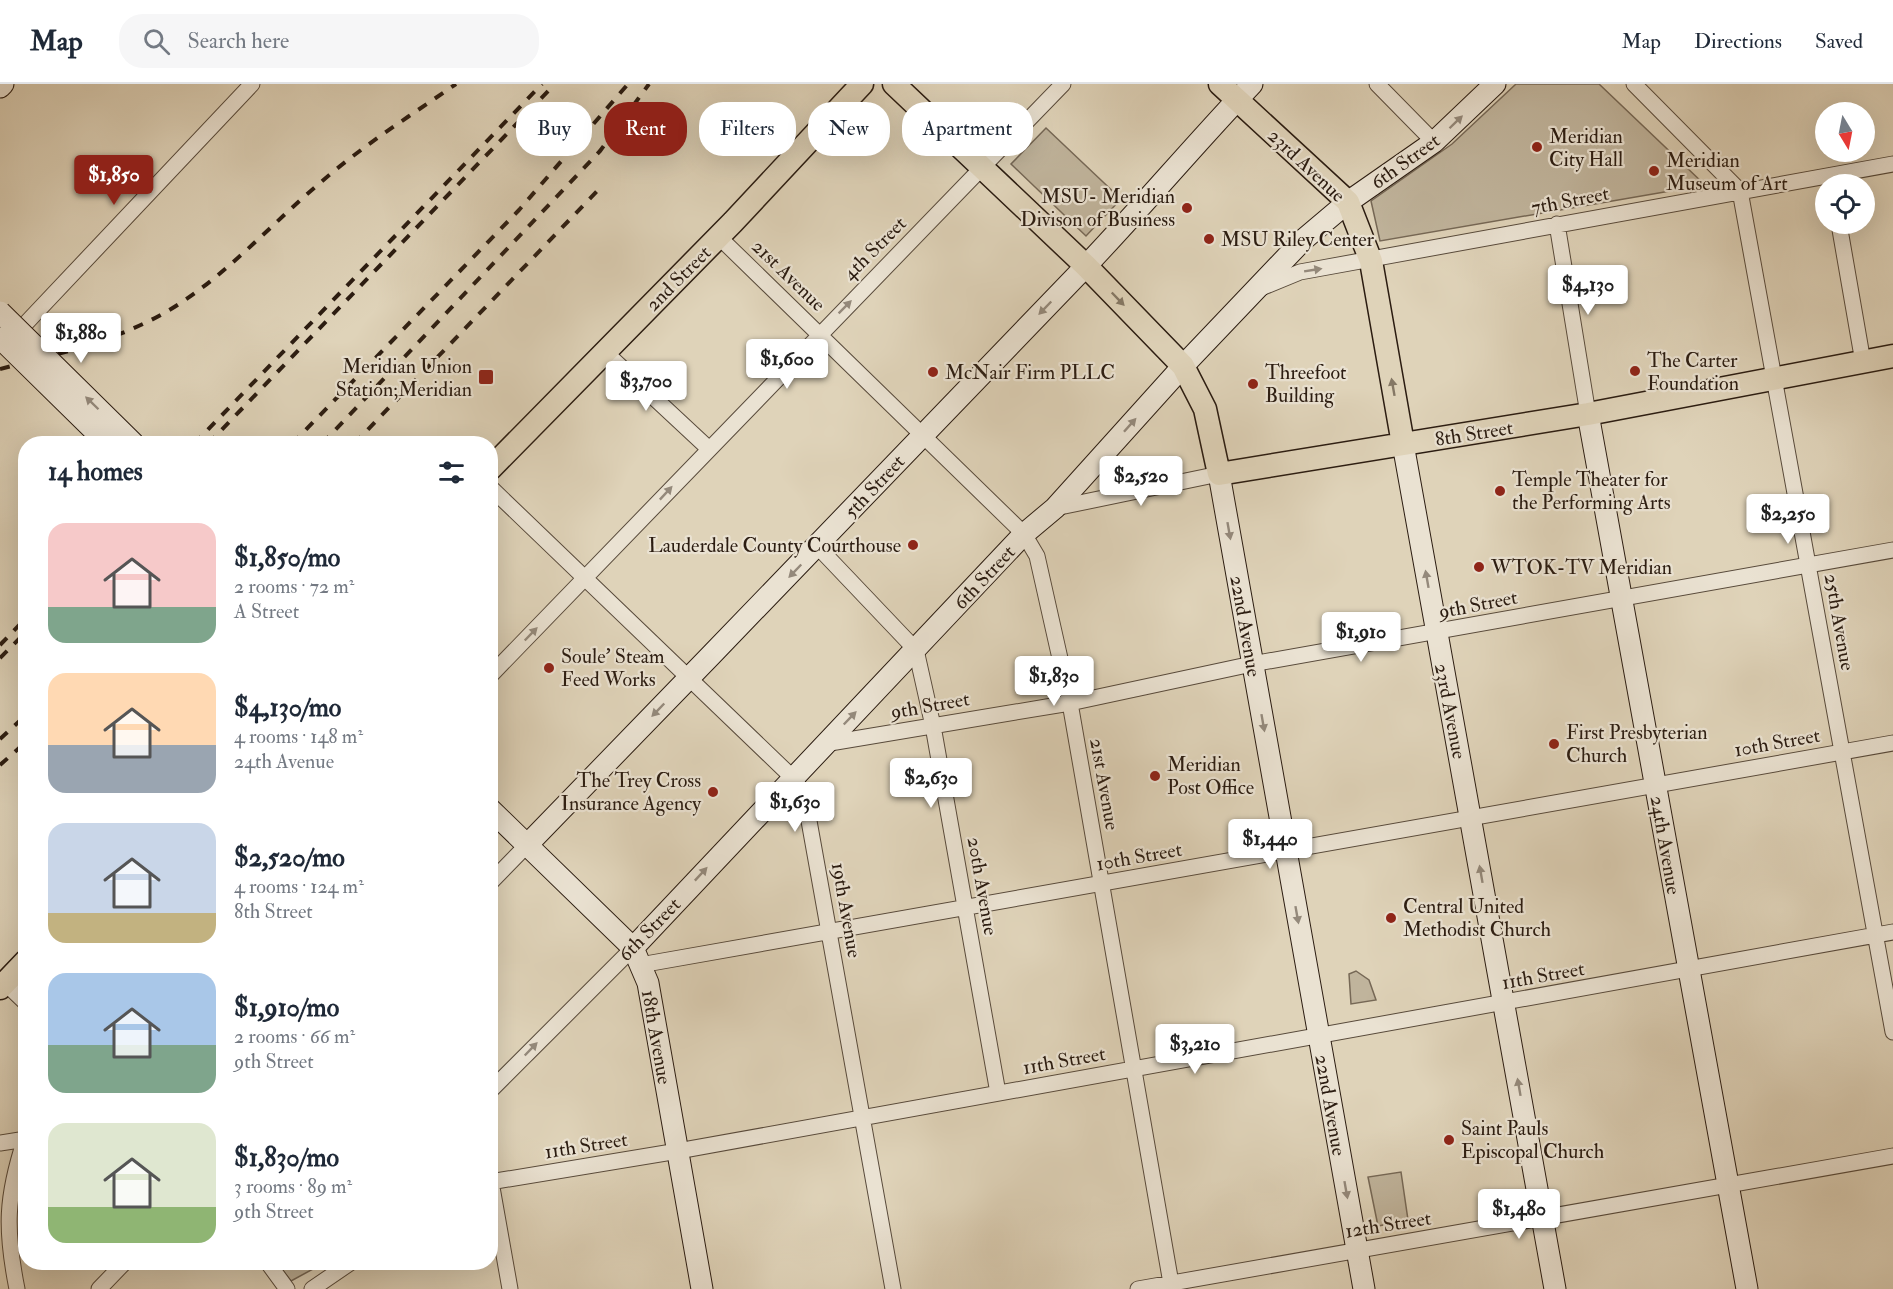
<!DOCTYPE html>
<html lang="en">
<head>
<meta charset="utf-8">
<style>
  body { margin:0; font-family:"IM FELL Double Pica",serif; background:#f6f6f7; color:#1f2937; height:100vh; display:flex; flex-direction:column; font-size:22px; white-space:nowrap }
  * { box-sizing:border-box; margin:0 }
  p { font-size:20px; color:#747a83 }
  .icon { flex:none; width:33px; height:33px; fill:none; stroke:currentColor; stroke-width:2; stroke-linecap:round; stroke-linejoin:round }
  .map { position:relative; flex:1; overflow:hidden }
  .side { position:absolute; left:18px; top:352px; width:480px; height:834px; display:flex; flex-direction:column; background:#fff; border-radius:24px; box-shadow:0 6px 24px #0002 }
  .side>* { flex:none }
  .banner { position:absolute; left:516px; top:18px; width:570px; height:54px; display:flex; gap:12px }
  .needle { width:39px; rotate:170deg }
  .buttons { position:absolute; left:1815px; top:18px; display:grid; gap:12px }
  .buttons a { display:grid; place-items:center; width:60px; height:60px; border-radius:50%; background:#fff; box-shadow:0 6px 24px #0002; font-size:30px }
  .price { position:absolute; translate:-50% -51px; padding:0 14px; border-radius:6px; background:#fff; color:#222; font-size:20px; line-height:39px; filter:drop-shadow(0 2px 3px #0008) }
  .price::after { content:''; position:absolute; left:50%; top:36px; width:18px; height:14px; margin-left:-9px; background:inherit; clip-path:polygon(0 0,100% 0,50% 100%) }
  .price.current { background:#8f2418; color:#fff }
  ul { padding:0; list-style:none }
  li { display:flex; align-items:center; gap:18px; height:150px; padding:0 30px }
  li span { display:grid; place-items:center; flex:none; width:168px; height:120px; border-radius:18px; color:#555 }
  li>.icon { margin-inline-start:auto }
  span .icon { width:72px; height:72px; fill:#fffc; stroke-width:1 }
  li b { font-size:26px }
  h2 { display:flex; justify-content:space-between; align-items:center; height:72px; padding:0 30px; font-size:26px }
  .chip { padding:0 21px; border-radius:24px; background:#fff; box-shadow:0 6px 24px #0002; font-size:21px; line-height:54px }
  .chip.current { background:#8f2418; color:#fff }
  header { display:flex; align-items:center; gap:36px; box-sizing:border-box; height:84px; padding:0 30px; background:#fff; border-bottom:2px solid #e0e1e3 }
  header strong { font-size:28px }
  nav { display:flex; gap:33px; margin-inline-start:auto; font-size:21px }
  .search { width:420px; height:54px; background:#f6f6f7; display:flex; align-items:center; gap:15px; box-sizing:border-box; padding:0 21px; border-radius:24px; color:#747a83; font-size:22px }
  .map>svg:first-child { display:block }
  .green { fill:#c0b49c; stroke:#766856; stroke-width:1.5 }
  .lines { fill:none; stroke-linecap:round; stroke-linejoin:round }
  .street-casing { stroke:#584a3b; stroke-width:17 }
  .secondary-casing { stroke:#2b1c11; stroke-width:23 }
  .primary-casing { stroke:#2b1c11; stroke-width:25 }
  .street { stroke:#eae2d2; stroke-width:15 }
  .secondary { stroke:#eae2d2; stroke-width:21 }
  .primary { stroke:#dfd3b9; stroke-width:22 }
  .rail { stroke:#2b1c11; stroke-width:4; stroke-dasharray:10 10; stroke-linecap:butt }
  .secondary-bridge-casing { stroke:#2b1c11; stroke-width:23; stroke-linecap:butt }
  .secondary-bridge { stroke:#eae2d2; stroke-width:21 }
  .oneway { fill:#94897b }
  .oneway2 { fill:#857865 }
  .poi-dot { fill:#8f2418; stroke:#eae2d2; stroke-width:2 }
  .labels { text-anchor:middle; stroke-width:4.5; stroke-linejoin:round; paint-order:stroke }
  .poi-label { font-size:20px; fill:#2b1c11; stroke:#eae2d2; text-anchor:start }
  .street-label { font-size:20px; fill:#2b1c11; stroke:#eae2d2 }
</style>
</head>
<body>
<header>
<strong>Map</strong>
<div class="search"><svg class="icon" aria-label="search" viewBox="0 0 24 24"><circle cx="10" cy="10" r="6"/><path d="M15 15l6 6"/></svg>Search here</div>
<nav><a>Map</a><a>Directions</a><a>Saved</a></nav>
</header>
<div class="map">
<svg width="1893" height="1205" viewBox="0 0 1893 1205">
  <rect width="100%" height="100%" fill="#dfd3b9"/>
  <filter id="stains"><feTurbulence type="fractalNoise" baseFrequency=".00333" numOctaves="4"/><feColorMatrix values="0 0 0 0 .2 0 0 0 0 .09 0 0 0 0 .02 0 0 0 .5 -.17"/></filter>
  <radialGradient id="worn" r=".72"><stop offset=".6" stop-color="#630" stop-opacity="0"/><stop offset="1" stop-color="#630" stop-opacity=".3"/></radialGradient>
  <path class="green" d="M1516,0H1599L1705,101L1380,157L1371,117L1452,60Z
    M1046,44L1121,115L1086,152L1011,80Z
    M1356,887L1369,896L1376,916L1351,920L1349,890Z
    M1401,1088L1408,1136L1378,1142L1368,1093Z
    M277,1179H324L291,1197Z"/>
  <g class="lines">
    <defs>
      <path id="street" d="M1377,0L1434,58
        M1634,0L1740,107L1893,948
        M1557,140L1588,330
        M1839,140L1863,278
        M719,153L1024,450L1037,472L1070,619L1172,1205
        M1261,204L1300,188L1893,80
        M13,253L252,0
        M605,268L708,364
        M490,403L792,693L804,709L893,1205
        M1055,424L1219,390
        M818,463L916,566L933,642L998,1009
        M490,592L1063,0
        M824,660L1070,619L1252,580L1893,466
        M490,799L528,760
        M640,881L1893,659
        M5,899L26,919
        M490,1007L633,864
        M0,1059L26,1055
        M490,1092L510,1205
        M490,1098L678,1067L1893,848
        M268,1179L287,1205
        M17,1205C5,1145 6,1113 25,1055
        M99,1205L124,1179
        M312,1205L350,1179
        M1138,1205L1893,1072"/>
      <path id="secondary" d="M0,3L3,0
        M1588,330L1747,1205
        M1403,360L1555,1205
        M1219,390L1364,1205
        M490,725L633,864L648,899L702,1205
        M528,760C714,568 900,377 1085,183C1142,123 1195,60 1252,0
        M633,864L1024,450L1055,424L1183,282L1303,156L1348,118L1434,58L1495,0"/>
      <path id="primary" d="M894,0L1086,182L1183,282L1205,325L1219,390L1588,330L1893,272
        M1220,0L1348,118L1371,177L1403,360
        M490,385L733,138L862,0
        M0,904L26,877"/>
    </defs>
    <use href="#street" class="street-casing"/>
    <use href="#secondary" class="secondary-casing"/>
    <use href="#primary" class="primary-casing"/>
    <use href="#street" class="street"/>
    <use href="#secondary" class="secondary"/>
    <use href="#primary" class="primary"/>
    <path class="rail" d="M0,285C50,272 100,261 147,238C214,206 264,146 320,99C362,62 410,32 456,0
      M194,360L542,0
      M208,360L555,0
      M292,360L519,126L628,0
      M322,360L600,67L649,0
      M354,360L602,102
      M0,561L26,534
      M0,574L26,548
      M0,655L26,631
      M0,681L26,658"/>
    <defs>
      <path id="secondary-bridge" d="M0,228L134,360
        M0,254L108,360"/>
    </defs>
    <use href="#secondary-bridge" class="secondary-bridge-casing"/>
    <use href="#secondary-bridge" class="secondary-bridge"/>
  </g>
  <defs><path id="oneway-solid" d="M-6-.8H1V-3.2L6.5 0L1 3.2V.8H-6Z" transform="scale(1.5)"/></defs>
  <g class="oneway">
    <use href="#oneway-solid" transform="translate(1456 38) rotate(-44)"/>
    <use href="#oneway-solid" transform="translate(1313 186) rotate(-9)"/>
    <use href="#oneway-solid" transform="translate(845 223) rotate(-45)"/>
    <use href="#oneway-solid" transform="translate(1045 224) rotate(134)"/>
    <use href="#oneway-solid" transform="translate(92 319) rotate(-136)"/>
    <use href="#oneway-solid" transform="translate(1130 341) rotate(-48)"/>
    <use href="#oneway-solid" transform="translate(666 409) rotate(-47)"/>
    <use href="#oneway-solid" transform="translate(1229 447) rotate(80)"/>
    <use href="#oneway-solid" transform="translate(795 487) rotate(134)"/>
    <use href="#oneway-solid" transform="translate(1427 495) rotate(-100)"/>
    <use href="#oneway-solid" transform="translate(531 550) rotate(-46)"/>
    <use href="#oneway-solid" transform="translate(658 626) rotate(134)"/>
    <use href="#oneway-solid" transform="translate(850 634) rotate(-46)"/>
    <use href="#oneway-solid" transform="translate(1263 639) rotate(80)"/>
    <use href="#oneway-solid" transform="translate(701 790) rotate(-47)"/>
    <use href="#oneway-solid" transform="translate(1481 790) rotate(-100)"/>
    <use href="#oneway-solid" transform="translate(1297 831) rotate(80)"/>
    <use href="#oneway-solid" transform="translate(531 965) rotate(-46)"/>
    <use href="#oneway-solid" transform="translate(1519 1003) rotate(-100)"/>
    <use href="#oneway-solid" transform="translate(1346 1106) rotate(80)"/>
  </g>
  <g class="oneway2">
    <use href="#oneway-solid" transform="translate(1118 215) rotate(46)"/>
    <use href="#oneway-solid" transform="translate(1393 303) rotate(-100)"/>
  </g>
  <g class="poi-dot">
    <circle cx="1537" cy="63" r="6"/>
    <circle cx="1654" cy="87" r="6"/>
    <circle cx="1187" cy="124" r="6"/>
    <circle cx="1209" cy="155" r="6"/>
    <circle cx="1635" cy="287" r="6"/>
    <circle cx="933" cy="288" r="6"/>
    <rect x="478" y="285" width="16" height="16" rx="3"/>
    <circle cx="1253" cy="300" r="6"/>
    <circle cx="1500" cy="407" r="6"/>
    <circle cx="913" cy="461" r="6"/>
    <circle cx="1479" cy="483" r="6"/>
    <circle cx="549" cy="584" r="6"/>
    <circle cx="1554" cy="660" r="6"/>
    <circle cx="1155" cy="692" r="6"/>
    <circle cx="713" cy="708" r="6"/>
    <circle cx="1391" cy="834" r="6"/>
    <circle cx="1449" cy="1056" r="6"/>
  </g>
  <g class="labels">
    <g class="poi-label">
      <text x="1549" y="59">Meridian<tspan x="1549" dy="23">City Hall</tspan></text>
      <text x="1666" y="83">Meridian<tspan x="1666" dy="23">Museum of Art</tspan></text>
      <text x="1175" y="119" text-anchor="end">MSU- Meridian<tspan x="1175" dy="23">Divison of Business</tspan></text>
      <text x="1221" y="162">MSU Riley Center</text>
      <text x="1647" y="283">The Carter<tspan x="1647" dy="23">Foundation</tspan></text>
      <text x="472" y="289" text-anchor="end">Meridian Union<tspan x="472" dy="23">Station;Meridian</tspan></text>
      <text x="945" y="295">McNair Firm PLLC</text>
      <text x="1265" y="295">Threefoot<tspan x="1265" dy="23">Building</tspan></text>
      <text x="1512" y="402">Temple Theater for<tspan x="1512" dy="23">the Performing Arts</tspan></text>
      <text x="901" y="468" text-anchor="end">Lauderdale County Courthouse</text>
      <text x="1491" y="490">WTOK-TV Meridian</text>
      <text x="561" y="579">Soule’ Steam<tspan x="561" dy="23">Feed Works</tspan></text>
      <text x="1566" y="655">First Presbyterian<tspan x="1566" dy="23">Church</tspan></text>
      <text x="1167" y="687">Meridian<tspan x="1167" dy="23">Post Office</tspan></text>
      <text x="701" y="703" text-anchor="end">The Trey Cross<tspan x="701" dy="23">Insurance Agency</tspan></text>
      <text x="1403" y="829">Central United<tspan x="1403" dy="23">Methodist Church</tspan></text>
      <text x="1461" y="1051">Saint Pauls<tspan x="1461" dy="23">Episcopal Church</tspan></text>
    </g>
    <g class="street-label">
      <text transform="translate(1405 77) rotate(-36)" y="7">6th Street</text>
      <text transform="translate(1307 81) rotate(43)" y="7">23rd Avenue</text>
      <text transform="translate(1570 116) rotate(-11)" y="7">7th Street</text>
      <text transform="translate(874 164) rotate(-45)" y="7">4th Street</text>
      <text transform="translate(789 191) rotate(44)" y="7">21st Avenue</text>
      <text transform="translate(678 194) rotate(-45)" y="7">2nd Street</text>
      <text transform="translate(1474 349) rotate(-9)" y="7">8th Street</text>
      <text transform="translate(874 402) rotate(-47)" y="7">5th Street</text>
      <text transform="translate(984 493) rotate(-47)" y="7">6th Street</text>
      <text transform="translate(1478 520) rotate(-11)" y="7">9th Street</text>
      <text transform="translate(1840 538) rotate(80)" y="7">25th Avenue</text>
      <text transform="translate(1246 542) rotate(80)" y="7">22nd Avenue</text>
      <text transform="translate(930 621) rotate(-10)" y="7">9th Street</text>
      <text transform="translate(1451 627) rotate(79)" y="7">23rd Avenue</text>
      <text transform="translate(1777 658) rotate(-10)" y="7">10th Street</text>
      <text transform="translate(1105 700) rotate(80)" y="7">21st Avenue</text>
      <text transform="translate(1666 761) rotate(80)" y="7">24th Avenue</text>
      <text transform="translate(1139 772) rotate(-10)" y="7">10th Street</text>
      <text transform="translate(983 802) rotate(80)" y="7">20th Avenue</text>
      <text transform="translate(847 826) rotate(80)" y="7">19th Avenue</text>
      <text transform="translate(649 845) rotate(-46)" y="7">6th Street</text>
      <text transform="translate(1543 891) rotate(-10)" y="7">11th Street</text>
      <text transform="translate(657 953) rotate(80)" y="7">18th Avenue</text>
      <text transform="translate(1064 976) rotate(-10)" y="7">11th Street</text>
      <text transform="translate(1331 1021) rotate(80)" y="7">22nd Avenue</text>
      <text transform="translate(586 1061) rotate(-9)" y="7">11th Street</text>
      <text transform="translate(1388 1140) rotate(-9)" y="7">12th Street</text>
    </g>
  </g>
  <rect width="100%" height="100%" filter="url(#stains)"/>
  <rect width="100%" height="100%" fill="url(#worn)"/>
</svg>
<div class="buttons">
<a><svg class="needle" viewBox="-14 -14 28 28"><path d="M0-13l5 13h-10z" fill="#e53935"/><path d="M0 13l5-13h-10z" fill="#747a83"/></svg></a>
<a><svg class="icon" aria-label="locate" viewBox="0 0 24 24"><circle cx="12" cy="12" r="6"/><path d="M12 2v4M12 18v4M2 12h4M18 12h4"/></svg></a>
</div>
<b class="price current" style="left:114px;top:122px">$1,850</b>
<b class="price" style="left:1588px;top:232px">$4,130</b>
<b class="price" style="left:81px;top:280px">$1,880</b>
<b class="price" style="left:787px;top:306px">$1,600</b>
<b class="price" style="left:646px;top:328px">$3,700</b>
<b class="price" style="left:1141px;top:423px">$2,520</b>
<b class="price" style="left:1788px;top:461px">$2,250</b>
<b class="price" style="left:1361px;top:579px">$1,910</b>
<b class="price" style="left:1054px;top:623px">$1,830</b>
<b class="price" style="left:931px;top:725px">$2,630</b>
<b class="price" style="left:795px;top:749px">$1,630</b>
<b class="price" style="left:1270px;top:786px">$1,440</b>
<b class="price" style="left:1195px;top:991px">$3,210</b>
<b class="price" style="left:1519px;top:1156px">$1,480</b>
<div class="banner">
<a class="chip">Buy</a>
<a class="chip current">Rent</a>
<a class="chip">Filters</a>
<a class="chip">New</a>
<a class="chip">Apartment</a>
</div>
<section class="side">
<h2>14 homes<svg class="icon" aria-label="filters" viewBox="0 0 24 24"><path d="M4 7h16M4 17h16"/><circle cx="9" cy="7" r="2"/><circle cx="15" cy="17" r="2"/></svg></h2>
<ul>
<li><span style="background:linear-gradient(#f6c9c9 70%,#7fa58c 0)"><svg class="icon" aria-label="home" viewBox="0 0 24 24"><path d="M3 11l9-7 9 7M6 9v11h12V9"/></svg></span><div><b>$1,850/mo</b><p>2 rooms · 72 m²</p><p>A Street</p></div></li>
<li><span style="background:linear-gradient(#ffd9b3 60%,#9aa5b1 0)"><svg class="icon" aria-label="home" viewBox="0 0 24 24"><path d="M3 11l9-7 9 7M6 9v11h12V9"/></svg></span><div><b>$4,130/mo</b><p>4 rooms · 148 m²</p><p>24th Avenue</p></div></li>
<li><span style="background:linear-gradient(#c9d6e8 75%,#c2b280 0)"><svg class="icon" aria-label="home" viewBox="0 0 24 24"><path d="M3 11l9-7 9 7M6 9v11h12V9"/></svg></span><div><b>$2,520/mo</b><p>4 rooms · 124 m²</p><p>8th Street</p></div></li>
<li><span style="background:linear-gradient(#a9c7e8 60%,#7fa58c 0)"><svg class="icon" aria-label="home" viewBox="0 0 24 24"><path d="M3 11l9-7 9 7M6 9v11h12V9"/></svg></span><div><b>$1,910/mo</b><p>2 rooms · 66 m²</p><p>9th Street</p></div></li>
<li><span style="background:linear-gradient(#dfe7d0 70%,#8fb573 0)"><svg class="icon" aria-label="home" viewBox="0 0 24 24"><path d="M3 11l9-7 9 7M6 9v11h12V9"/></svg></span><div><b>$1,830/mo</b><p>3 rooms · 89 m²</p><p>9th Street</p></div></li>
</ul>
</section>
</div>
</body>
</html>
